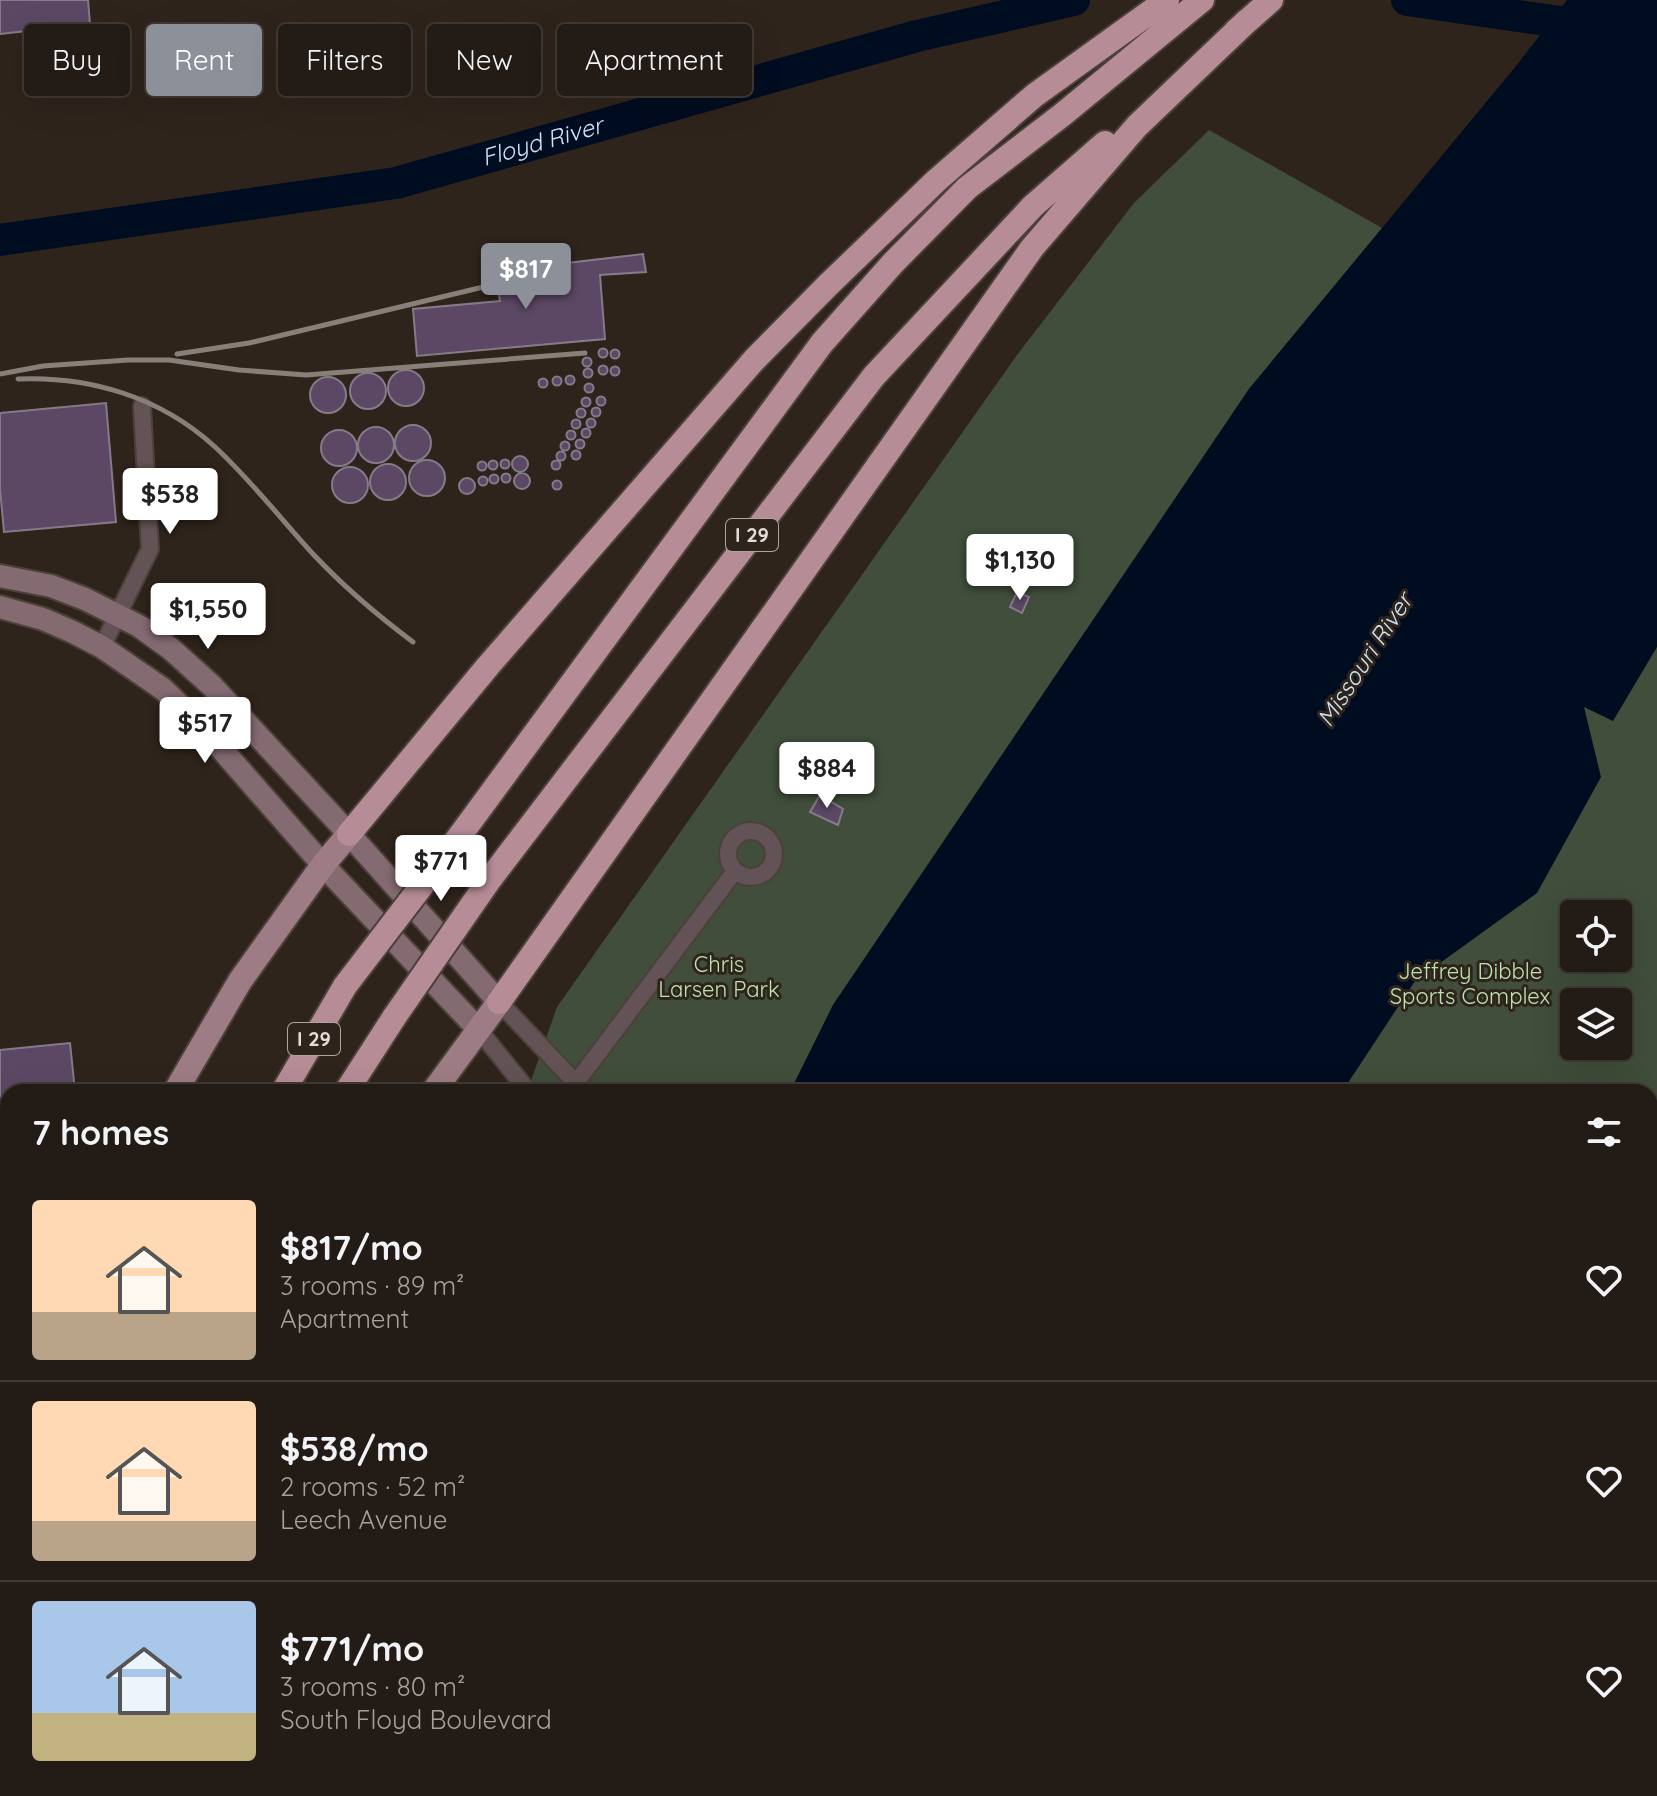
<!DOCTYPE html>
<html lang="en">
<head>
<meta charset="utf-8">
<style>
  body { margin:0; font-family:Quicksand,sans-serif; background:#2b241e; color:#f1f3f6; height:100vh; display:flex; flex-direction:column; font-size:30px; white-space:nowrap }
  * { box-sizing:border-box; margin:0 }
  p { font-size:26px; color:#a3a1a0 }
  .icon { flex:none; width:44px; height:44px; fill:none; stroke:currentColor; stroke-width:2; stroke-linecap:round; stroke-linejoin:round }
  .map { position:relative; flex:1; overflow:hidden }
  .panel { position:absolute; left:0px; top:1084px; width:1658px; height:712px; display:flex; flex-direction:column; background:#231b15; border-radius:24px 24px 0 0; box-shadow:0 8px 32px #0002,0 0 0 2px #403934 }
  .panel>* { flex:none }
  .banner { position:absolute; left:24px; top:24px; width:800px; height:72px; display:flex; gap:16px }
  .buttons { position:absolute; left:1560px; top:900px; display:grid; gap:16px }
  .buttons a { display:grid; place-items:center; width:72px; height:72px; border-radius:8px; background:#231b15; box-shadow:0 8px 32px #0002,0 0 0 2px #403934; font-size:40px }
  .price { position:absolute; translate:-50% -68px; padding:0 18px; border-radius:8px; background:#fff; color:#222; font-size:26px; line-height:52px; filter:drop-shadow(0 2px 4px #0008) }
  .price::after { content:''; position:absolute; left:50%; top:48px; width:24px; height:18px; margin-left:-12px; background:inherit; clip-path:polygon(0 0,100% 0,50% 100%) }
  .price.selected { background:#8c9099; color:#fff }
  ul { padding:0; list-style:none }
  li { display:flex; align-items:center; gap:24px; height:200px; padding:0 32px }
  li+li { border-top:2px solid #403934 }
  li span { display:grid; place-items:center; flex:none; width:224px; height:160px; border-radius:8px; color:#555 }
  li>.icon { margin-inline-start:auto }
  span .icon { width:96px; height:96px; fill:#fffc; stroke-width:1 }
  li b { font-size:34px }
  h2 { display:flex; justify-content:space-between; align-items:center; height:96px; padding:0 32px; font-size:34px }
  .tag { padding:0 28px; border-radius:8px; background:#231b15; box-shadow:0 8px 32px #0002,0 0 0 2px #403934; font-size:28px; line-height:72px }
  .tag.selected { background:#8c9099; color:#fff }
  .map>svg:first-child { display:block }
  .green { fill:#404e3b; fill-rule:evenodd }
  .water { fill:#000c20 }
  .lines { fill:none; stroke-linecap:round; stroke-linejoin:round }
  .river { stroke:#000c20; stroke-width:32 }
  .building { fill:#5c4865; stroke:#847b88; stroke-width:2 }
  .street-casing { stroke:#4c413a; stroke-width:20 }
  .secondary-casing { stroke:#4c413a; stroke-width:26 }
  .primary-casing { stroke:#4c413a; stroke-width:28 }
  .highway-casing { stroke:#4c413a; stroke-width:28 }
  .street { stroke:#635256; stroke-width:16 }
  .secondary { stroke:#846a71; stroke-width:22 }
  .primary { stroke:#9e7c85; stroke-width:24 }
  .highway { stroke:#b68c97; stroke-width:24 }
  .rail { stroke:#887f78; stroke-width:5 }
  .highway-bridge-casing { stroke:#4c413a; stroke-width:28; stroke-linecap:butt }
  .highway-bridge { stroke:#b68c97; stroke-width:24 }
  .labels { text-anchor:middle; stroke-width:6; stroke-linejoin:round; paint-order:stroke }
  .shield { fill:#2f241c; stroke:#aea59f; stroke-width:2 }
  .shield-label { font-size:20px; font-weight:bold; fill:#e4dcd7 }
  .park-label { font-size:22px; fill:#bce3ad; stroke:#2f241c }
  .water-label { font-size:24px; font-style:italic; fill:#cfe3f6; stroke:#2f241c }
</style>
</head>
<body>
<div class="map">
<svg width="1657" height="1796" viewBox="0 0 1657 1796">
  <rect width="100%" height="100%" fill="#2f241c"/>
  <path class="green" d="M1209,130L1382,228L1249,389L833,1005L790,1092H527L557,1007L1017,355L1134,203Z
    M1657,530V1796H897L901,1788H1650V1092H1286ZM1574,914H1618V958H1574ZM1574,1002H1618V1046H1574Z
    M212,1788H459L457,1796H211Z"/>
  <path class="water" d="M1567,0H1657V647L1613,721L1584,707L1601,777L1537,893L1415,981L1342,1092H790L833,1005L1249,389L1516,66Z
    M459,1788H978L974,1796H457Z"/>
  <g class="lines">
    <g class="river">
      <path d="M1407,0L1657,36"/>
      <path id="s1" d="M0,240L396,183L917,36L1074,0"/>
    </g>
  </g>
  <path class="building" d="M0,0H88L90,24L0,34Z
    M643,254L646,272L600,275L605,339L417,356L413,309L500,301L498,289L517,287V279L543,276L542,266Z
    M598.5 353a4.5 4.5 0 1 1 9 0a4.5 4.5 0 1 1-9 0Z
    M610.5 354a4.5 4.5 0 1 1 9 0a4.5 4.5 0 1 1-9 0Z
    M582.5 362a4.5 4.5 0 1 1 9 0a4.5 4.5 0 1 1-9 0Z
    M598.5 370a4.5 4.5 0 1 1 9 0a4.5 4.5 0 1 1-9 0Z
    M610.5 371a4.5 4.5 0 1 1 9 0a4.5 4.5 0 1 1-9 0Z
    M583.5 373a4.5 4.5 0 1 1 9 0a4.5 4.5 0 1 1-9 0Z
    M388 388a18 18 0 1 1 36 0a18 18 0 1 1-36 0Z
    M350 391a18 18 0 1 1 36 0a18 18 0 1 1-36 0Z
    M565.5 380a4.5 4.5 0 1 1 9 0a4.5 4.5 0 1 1-9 0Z
    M552.5 381a4.5 4.5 0 1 1 9 0a4.5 4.5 0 1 1-9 0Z
    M310 395a18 18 0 1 1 36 0a18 18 0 1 1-36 0Z
    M538.5 383a4.5 4.5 0 1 1 9 0a4.5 4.5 0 1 1-9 0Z
    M584.5 388a4.5 4.5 0 1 1 9 0a4.5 4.5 0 1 1-9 0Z
    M596.5 401a4.5 4.5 0 1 1 9 0a4.5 4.5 0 1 1-9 0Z
    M581.5 402a4.5 4.5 0 1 1 9 0a4.5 4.5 0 1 1-9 0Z
    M106,403L116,522L4,532L0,489V413Z
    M591.5 412a4.5 4.5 0 1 1 9 0a4.5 4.5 0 1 1-9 0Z
    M576.5 413a4.5 4.5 0 1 1 9 0a4.5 4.5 0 1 1-9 0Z
    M586.5 423a4.5 4.5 0 1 1 9 0a4.5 4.5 0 1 1-9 0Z
    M571.5 424a4.5 4.5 0 1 1 9 0a4.5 4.5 0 1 1-9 0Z
    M395 443a18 18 0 1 1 36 0a18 18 0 1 1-36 0Z
    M358 445a18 18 0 1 1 36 0a18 18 0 1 1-36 0Z
    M581.5 433a4.5 4.5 0 1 1 9 0a4.5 4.5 0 1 1-9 0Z
    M321 448a18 18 0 1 1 36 0a18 18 0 1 1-36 0Z
    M566.5 435a4.5 4.5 0 1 1 9 0a4.5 4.5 0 1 1-9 0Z
    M575.5 444a4.5 4.5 0 1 1 9 0a4.5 4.5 0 1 1-9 0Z
    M560.5 446a4.5 4.5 0 1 1 9 0a4.5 4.5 0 1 1-9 0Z
    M571.5 455a4.5 4.5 0 1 1 9 0a4.5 4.5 0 1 1-9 0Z
    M556.5 456a4.5 4.5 0 1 1 9 0a4.5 4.5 0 1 1-9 0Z
    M512 464a8 8 0 1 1 16 0a8 8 0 1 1-16 0Z
    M500.5 464a4.5 4.5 0 1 1 9 0a4.5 4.5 0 1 1-9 0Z
    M409 478a18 18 0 1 1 36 0a18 18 0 1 1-36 0Z
    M551.5 465a4.5 4.5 0 1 1 9 0a4.5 4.5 0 1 1-9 0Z
    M488.5 465a4.5 4.5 0 1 1 9 0a4.5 4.5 0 1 1-9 0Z
    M477.5 466a4.5 4.5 0 1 1 9 0a4.5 4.5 0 1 1-9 0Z
    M370 482a18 18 0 1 1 36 0a18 18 0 1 1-36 0Z
    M332 485a18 18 0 1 1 36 0a18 18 0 1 1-36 0Z
    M514 481a8 8 0 1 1 16 0a8 8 0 1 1-16 0Z
    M501.5 478a4.5 4.5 0 1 1 9 0a4.5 4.5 0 1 1-9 0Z
    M489.5 479a4.5 4.5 0 1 1 9 0a4.5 4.5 0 1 1-9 0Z
    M478.5 481a4.5 4.5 0 1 1 9 0a4.5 4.5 0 1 1-9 0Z
    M459 486a8 8 0 1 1 16 0a8 8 0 1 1-16 0Z
    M552.5 485a4.5 4.5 0 1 1 9 0a4.5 4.5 0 1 1-9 0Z
    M1017,592L1029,597L1022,613L1010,607Z
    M820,795L843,809L838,825L810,812Z
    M70,1043L75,1091L8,1092V1098L0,1099V1050Z
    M8,1100V1165L0,1166V1101Z"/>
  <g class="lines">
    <defs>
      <path id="street" d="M102,647L150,549L142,406
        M728 854a23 23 0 1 1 46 0a23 23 0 1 1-46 0Z
        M499,1002L576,1083
        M478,1029L529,1092
        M569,1092L735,871
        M266,1796L268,1788"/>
      <path id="secondary" d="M0,576L51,586L85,599L139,626L171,649L212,686L349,834L499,1002
        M0,607L43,619L73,632L102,647L163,689L204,729L323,865L478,1029"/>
      <path id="primary" d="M175,1092L240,981L323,865L349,834
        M433,1092L499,1002
        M0,1544L8,1513
        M0,1571L8,1573
        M0,1604L8,1605
        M185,1796L186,1788"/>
      <path id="highway" d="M1236,31L1271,0
        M349,834L488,666L754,360L828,285L937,180L1035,95L1167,0
        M456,841L822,343L893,263L967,188L1062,115L1202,0
        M490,879L874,376L1033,206L1105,143
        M499,1002L1032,248L1137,126L1247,21
        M283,1092L345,986
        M346,1092L395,1016
        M0,1686L8,1664
        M47,1796L48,1788
        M103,1796L105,1788"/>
    </defs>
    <use href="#street" class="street-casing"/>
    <use href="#secondary" class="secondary-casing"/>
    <use href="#primary" class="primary-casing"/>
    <use href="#highway" class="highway-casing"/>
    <use href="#street" class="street"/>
    <use href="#secondary" class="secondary"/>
    <use href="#primary" class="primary"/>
    <use href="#highway" class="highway"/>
    <path class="rail" d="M177,354L249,343L517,279
      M0,374L43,366L128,360H169L239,370L306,375L585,353
      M18,379C90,376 160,397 214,446C250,479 280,518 313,554C343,586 377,615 413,642"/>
    <defs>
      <path id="highway-bridge" d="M345,986L456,841
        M395,1016L490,879"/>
    </defs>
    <use href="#highway-bridge" class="highway-bridge-casing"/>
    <use href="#highway-bridge" class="highway-bridge"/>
  </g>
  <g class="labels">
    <g class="shield">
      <rect x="726" y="519" width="52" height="32" rx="6"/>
      <rect x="288" y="1023" width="52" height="32" rx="6"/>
    </g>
    <g class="shield-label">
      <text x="752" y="542">I 29</text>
      <text x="314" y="1046">I 29</text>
    </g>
    <g class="park-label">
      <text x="719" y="972">Chris<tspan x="719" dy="25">Larsen Park</tspan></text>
      <text x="1470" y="979">Jeffrey Dibble<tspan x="1470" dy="25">Sports Complex</tspan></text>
    </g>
    <g class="water-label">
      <text dy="8" stroke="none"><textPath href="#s1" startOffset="552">Floyd River</textPath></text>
      <text transform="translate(1365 660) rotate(-57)" y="8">Missouri River</text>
    </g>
  </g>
</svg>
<div class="buttons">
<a><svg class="icon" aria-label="locate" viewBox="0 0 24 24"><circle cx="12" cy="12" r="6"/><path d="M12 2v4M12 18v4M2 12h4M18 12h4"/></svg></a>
<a><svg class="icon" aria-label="layers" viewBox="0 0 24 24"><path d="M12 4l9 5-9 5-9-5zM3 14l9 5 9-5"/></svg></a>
</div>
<b class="price selected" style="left:526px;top:311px">$817</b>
<b class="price" style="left:170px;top:536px">$538</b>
<b class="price" style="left:1020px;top:602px">$1,130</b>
<b class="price" style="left:208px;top:651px">$1,550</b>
<b class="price" style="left:205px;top:765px">$517</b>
<b class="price" style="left:827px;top:810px">$884</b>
<b class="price" style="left:441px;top:903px">$771</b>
<div class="banner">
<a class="tag">Buy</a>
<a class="tag selected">Rent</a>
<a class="tag">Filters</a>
<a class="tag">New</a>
<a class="tag">Apartment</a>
</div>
<section class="panel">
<h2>7 homes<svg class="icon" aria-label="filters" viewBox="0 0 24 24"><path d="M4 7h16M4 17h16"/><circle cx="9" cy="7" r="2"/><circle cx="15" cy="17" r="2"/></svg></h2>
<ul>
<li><span style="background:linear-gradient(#ffd9b3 70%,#b9a48a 0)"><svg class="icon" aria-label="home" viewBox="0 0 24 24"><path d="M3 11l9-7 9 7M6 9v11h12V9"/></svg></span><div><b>$817/mo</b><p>3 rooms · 89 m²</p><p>Apartment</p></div><svg class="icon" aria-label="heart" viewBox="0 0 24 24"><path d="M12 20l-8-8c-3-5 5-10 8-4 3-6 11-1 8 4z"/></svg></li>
<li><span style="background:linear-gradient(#ffd9b3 75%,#b9a48a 0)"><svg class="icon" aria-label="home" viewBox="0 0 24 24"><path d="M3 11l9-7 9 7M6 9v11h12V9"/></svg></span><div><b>$538/mo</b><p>2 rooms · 52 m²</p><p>Leech Avenue</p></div><svg class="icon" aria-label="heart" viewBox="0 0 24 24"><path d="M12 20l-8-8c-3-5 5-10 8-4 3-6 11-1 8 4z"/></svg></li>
<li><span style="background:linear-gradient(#a9c7e8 70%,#c2b280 0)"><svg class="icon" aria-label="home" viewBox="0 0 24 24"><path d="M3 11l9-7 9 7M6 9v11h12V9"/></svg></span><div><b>$771/mo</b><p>3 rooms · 80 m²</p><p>South Floyd Boulevard</p></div><svg class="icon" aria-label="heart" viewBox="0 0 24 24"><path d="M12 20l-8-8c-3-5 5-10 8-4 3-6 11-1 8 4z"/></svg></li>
</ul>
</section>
</div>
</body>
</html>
